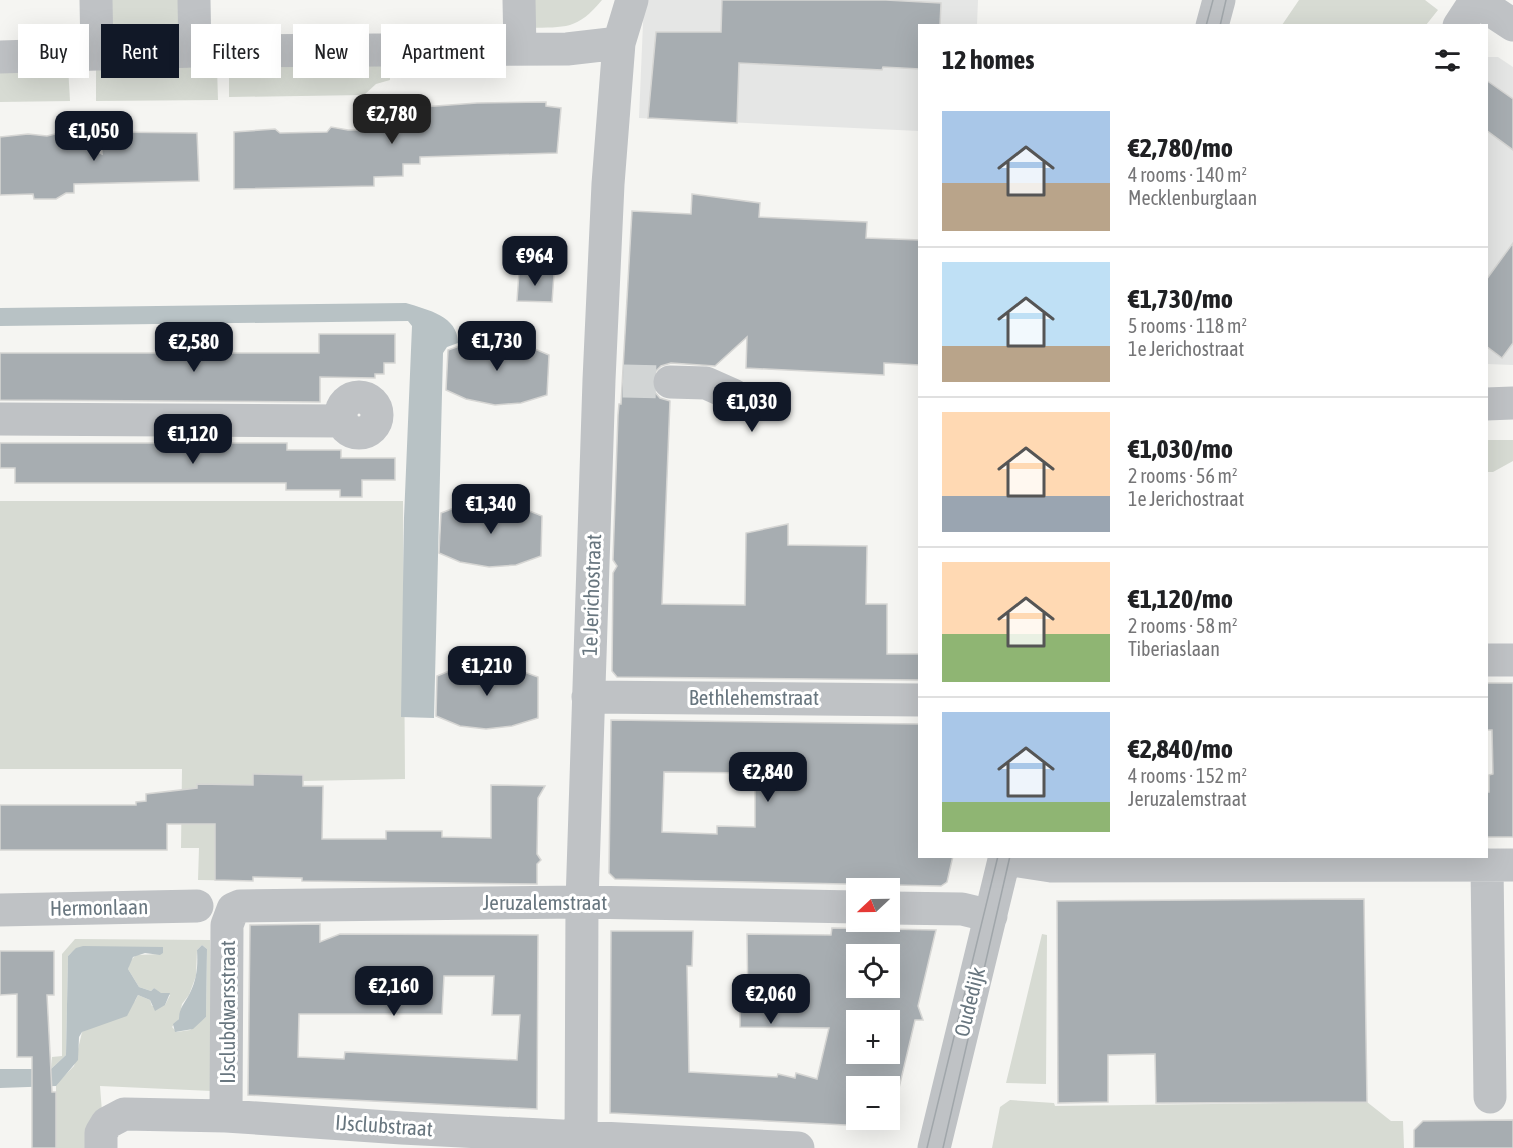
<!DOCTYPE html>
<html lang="en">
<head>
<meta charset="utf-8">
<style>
  body { margin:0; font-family:"Asap Condensed",sans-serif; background:#f2f2f2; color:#202124; height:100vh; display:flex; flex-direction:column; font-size:22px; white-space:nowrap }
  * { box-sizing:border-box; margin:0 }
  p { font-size:20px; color:#757577 }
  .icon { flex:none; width:33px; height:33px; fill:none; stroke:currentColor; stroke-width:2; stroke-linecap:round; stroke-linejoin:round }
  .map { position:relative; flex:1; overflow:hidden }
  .panel { position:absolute; left:918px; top:24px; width:570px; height:834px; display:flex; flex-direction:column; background:#fff; border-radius:0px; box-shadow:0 6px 24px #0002 }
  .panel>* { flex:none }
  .top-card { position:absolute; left:18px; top:24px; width:570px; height:54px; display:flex; gap:12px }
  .needle { width:39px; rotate:248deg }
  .buttons { position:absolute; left:846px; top:878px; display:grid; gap:12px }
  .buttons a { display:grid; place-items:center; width:54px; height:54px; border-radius:0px; background:#fff; box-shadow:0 6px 24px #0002; font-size:30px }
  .price { position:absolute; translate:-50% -51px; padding:0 14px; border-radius:12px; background:#111827; color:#fff; font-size:20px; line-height:39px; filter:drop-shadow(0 2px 3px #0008) }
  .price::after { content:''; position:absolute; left:50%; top:36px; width:18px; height:14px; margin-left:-9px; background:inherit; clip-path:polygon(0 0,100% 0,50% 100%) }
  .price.current { background:#222; color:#fff }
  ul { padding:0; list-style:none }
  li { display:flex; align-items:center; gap:18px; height:150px; padding:0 24px }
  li+li { border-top:2px solid #e0e0e0 }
  li span { display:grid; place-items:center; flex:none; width:168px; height:120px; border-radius:0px; color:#555 }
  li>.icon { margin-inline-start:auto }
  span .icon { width:72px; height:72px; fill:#fffc; stroke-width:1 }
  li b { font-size:26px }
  h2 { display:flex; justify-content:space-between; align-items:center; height:72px; padding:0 24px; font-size:26px }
  .pill { padding:0 21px; border-radius:0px; background:#fff; box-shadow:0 6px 24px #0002; font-size:21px; line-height:54px }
  .pill.current { background:#111827; color:#fff }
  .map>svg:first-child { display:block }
  .built { fill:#e5e6e5 }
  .green { fill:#d7dbd3; fill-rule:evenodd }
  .water { fill:#b8c2c5 }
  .building { fill:#a7adb1; stroke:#d6d6d4; stroke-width:1.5; fill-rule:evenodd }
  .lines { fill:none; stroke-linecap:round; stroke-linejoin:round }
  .minor-tunnel { stroke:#d2d5d5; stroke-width:33; stroke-dasharray:33 16; stroke-linecap:butt }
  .minor { stroke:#bfc2c5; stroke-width:33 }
  .tram { stroke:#a0a6aa; stroke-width:1.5 }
  .labels { text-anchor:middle; stroke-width:6; stroke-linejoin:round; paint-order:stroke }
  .street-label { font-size:21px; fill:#68767f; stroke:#fff }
</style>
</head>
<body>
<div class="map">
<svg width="1513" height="1148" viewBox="0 0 1513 1148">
  <rect width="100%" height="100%" fill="#f5f5f2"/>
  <path class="built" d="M644,0H978L977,25L920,26L919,131L639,118Z
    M1486,57H1498L1513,67V365L1487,364Z"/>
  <path class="green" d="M105,0H183L181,32L107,33Z
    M528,0H602C577,30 566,27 529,28Z
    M1299,0H1425L1438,10L1426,25H1282Z
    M390,60V80L376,84L364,95L229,97V78L233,67Z
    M96,65L217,67L218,100L96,101Z
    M68,66L70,101L0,102V68Z
    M1486,440H1513V461L1493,472H1487Z
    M0,501H403L405,779L303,781L302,878L253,877V881L198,880L199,848H181L182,769H0Z
    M1042,934L1047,935L1046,1084L1006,1083Z
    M75,939L210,940L212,1091L100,1086L102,1112L92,1148H56V1084L74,1066L82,1032L135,1001L138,995L150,1000L152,1006L165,1005L170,995L159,993L154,988L151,991L139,987L128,969L130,961L136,955L162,954C141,952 81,938 68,956L66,1055L51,1069L52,1057L62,1056V954ZM202,945L207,949L206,1017L190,1030L177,1032L172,1027L179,1019L182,1004L189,995L196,976L197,950Z
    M1010,1100L1054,1103L1055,1106L1367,1102L1391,1121H1403L1404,1148H992L1000,1107Z"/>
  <path class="water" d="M406,303C428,310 458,316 458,343L447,347L443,353L434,718L401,717L404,518L412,326L408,321L0,326V308Z
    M202,945L207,949L206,1017L193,1029L175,1032L173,1024L179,1019C179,1008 185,1003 190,993C197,979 198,966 197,950Z
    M83,946L163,947V953L160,955L145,953L133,957L128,969L139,987L151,991L154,988L161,993H170L165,1005L155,1011L150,1000L138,995L127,1016L82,1032L79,1037L78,1060L56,1086L0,1088V1069H51L66,1055L68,956L76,948Z"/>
  <path class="building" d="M722,0H886L941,3L940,26H920V69L883,67L882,70L739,63L737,123L648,118L656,32H721Z
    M1486,80L1513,99V150L1486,130Z
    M546,102V106L561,108L557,153L420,157V164H403V176L374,177V186L234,189V132L275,129L280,133L327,132L331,127L348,130H404L403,122L409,121V108L477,103Z
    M106,132L197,133L199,181L74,184V193H66L56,199H34L33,194L0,195V137L28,134L47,136L59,133L102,154L101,135Z
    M692,194L760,203L759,217L867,222L866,238L920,240V365L884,363V375L746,368L747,337L715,366L671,363L661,366L654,373L651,382L653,390L660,398L670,401L662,604L745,605L746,533L788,524V545L867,546L866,604H887V654H920V680L617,677L612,671L613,573L617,566L613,560L618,415L619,404H621L632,211L691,214Z
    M1513,243V343L1502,358L1486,346V280Z
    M519,272L554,274L552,302L517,301Z
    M319,334H395V363H384V374H375V378L320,377V402L0,400V353H319Z
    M496,340L523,344L549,355L547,395L521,403L495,405L466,399L446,390L448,350L471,342Z
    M0,443H287V450H341V458H395V480H362V497H340V490H286V483H15V468H0Z
    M487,502L517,506L542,516L541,556L516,565L489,567L460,562L439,553L441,513L462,505Z
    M482,664L513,668L538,677V718L512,726L486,729L460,726L436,716L437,676L454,669Z
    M1486,683H1513V837H1486V792H1489V775L1493,774L1492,730H1486Z
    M611,720L920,724V856H953L947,882L941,886L615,879L609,873ZM664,772L755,773V827L717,826V834L662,832Z
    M253,774L303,775V786H323L322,839H386V831H442V837L491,838V785L545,786L538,798L537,854L541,860L537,864V884L302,881V878L253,877V881L215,880V824H167V850H0V805H136V802L146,801V794L197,788V784L253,785Z
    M1364,899L1367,1102L1156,1103L1155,1054L1108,1055V1102L1058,1103L1057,901Z
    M320,924V942L340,934L538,935L537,1109L248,1095L250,925ZM444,976H494L492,1015H520L517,1060L345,1052L344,1059L298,1057L299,1014H442Z
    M832,928L936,930L918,1006L923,1020H915L891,1122L885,1127L610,1113L611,931H693L692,966H687L689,1072L777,1077L778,1074L795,1078L796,1073L817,1079L829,1028L740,1027V1006L748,1007L747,934L831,935ZM856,954H890V987H856ZM856,1020H890V1053H856ZM856,1086H890V1119H856Z
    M0,951H54V995H47L52,1092H56V1148H32V1057H17V994L0,995Z
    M1513,1120V1148H1414V1130L1423,1121Z"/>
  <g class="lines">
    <path class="minor-tunnel" d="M623,381L670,382"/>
    <path class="minor" d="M96,0L97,54
      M194,0L195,51
      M519,0L520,49
      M1475,0L1513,25
      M1212,26L1219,0
      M1459,26L1476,0
      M0,57L195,51L567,49L619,43
      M670,382L706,383L733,395
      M341 415a18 18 0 1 1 36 0a18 18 0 1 1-36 0Z
      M1486,404L1513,403
      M0,419L342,421
      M1486,660H1513
      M588,697L920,700
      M1005,859L1051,866L1513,865
      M1487,865L1490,1097
      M890,908L962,909L991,916
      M0,910L197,906
      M226,1116L227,925L233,909L240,906L582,902L856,907
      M101,1148V1133L107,1123L124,1114L226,1116L402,1128L798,1148
      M581,1148L582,902L599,380L608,184L619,43L632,0
      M934,1148L1005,856"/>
    <path class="tram" d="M1206,26L1213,0
      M1220,26L1226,0
      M927,1148L998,856
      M943,1148L1010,856"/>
  </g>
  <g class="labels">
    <g class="street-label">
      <text transform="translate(592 595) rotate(-88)" y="7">1e Jerichostraat</text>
      <text x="754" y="705">Bethlehemstraat</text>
      <text x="545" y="910">Jeruzalemstraat</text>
      <text transform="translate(99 908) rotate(-1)" y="7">Hermonlaan</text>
      <text transform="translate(970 1002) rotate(-76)" y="7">Oudedijk</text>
      <text transform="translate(228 1012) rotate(-90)" y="7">IJsclubdwarsstraat</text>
      <text transform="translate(384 1126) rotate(4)" y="7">IJsclubstraat</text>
    </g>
  </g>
</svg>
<div class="buttons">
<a><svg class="needle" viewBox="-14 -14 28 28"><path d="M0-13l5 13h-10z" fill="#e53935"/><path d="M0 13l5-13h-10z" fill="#757577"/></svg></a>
<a><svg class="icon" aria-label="locate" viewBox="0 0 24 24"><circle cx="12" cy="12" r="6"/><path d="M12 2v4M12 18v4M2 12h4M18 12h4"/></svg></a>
<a>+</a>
<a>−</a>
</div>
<b class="price current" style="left:392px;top:145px">€2,780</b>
<b class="price" style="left:94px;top:162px">€1,050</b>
<b class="price" style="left:535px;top:287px">€964</b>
<b class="price" style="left:497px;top:372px">€1,730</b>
<b class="price" style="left:194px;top:373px">€2,580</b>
<b class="price" style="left:752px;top:433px">€1,030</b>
<b class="price" style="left:193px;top:465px">€1,120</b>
<b class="price" style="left:491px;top:535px">€1,340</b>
<b class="price" style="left:487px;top:697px">€1,210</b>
<b class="price" style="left:768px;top:803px">€2,840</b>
<b class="price" style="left:394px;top:1017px">€2,160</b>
<b class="price" style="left:771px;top:1025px">€2,060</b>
<div class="top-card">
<a class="pill">Buy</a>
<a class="pill current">Rent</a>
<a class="pill">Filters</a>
<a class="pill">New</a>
<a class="pill">Apartment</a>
</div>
<section class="panel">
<h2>12 homes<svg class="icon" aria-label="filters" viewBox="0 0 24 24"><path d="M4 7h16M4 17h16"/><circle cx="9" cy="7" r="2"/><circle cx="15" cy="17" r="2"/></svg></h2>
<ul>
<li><span style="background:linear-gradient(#a9c7e8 60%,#b9a48a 0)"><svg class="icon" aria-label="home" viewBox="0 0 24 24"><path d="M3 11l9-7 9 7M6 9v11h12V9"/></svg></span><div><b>€2,780/mo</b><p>4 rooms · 140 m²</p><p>Mecklenburglaan</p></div></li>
<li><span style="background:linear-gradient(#bfe0f5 70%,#b9a48a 0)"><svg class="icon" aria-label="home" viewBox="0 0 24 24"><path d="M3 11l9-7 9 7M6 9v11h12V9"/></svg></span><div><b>€1,730/mo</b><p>5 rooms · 118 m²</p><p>1e Jerichostraat</p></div></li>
<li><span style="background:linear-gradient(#ffd9b3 70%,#9aa5b1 0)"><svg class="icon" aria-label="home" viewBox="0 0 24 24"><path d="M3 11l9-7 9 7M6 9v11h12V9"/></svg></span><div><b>€1,030/mo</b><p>2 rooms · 56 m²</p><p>1e Jerichostraat</p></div></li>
<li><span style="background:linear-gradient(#ffd9b3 60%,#8fb573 0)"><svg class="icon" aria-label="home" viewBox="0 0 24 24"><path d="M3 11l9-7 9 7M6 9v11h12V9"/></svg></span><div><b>€1,120/mo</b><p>2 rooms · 58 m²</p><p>Tiberiaslaan</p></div></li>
<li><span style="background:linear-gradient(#a9c7e8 75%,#8fb573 0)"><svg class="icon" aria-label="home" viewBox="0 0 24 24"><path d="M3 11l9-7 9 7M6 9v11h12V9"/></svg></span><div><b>€2,840/mo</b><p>4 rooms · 152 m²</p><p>Jeruzalemstraat</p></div></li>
</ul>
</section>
</div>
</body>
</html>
